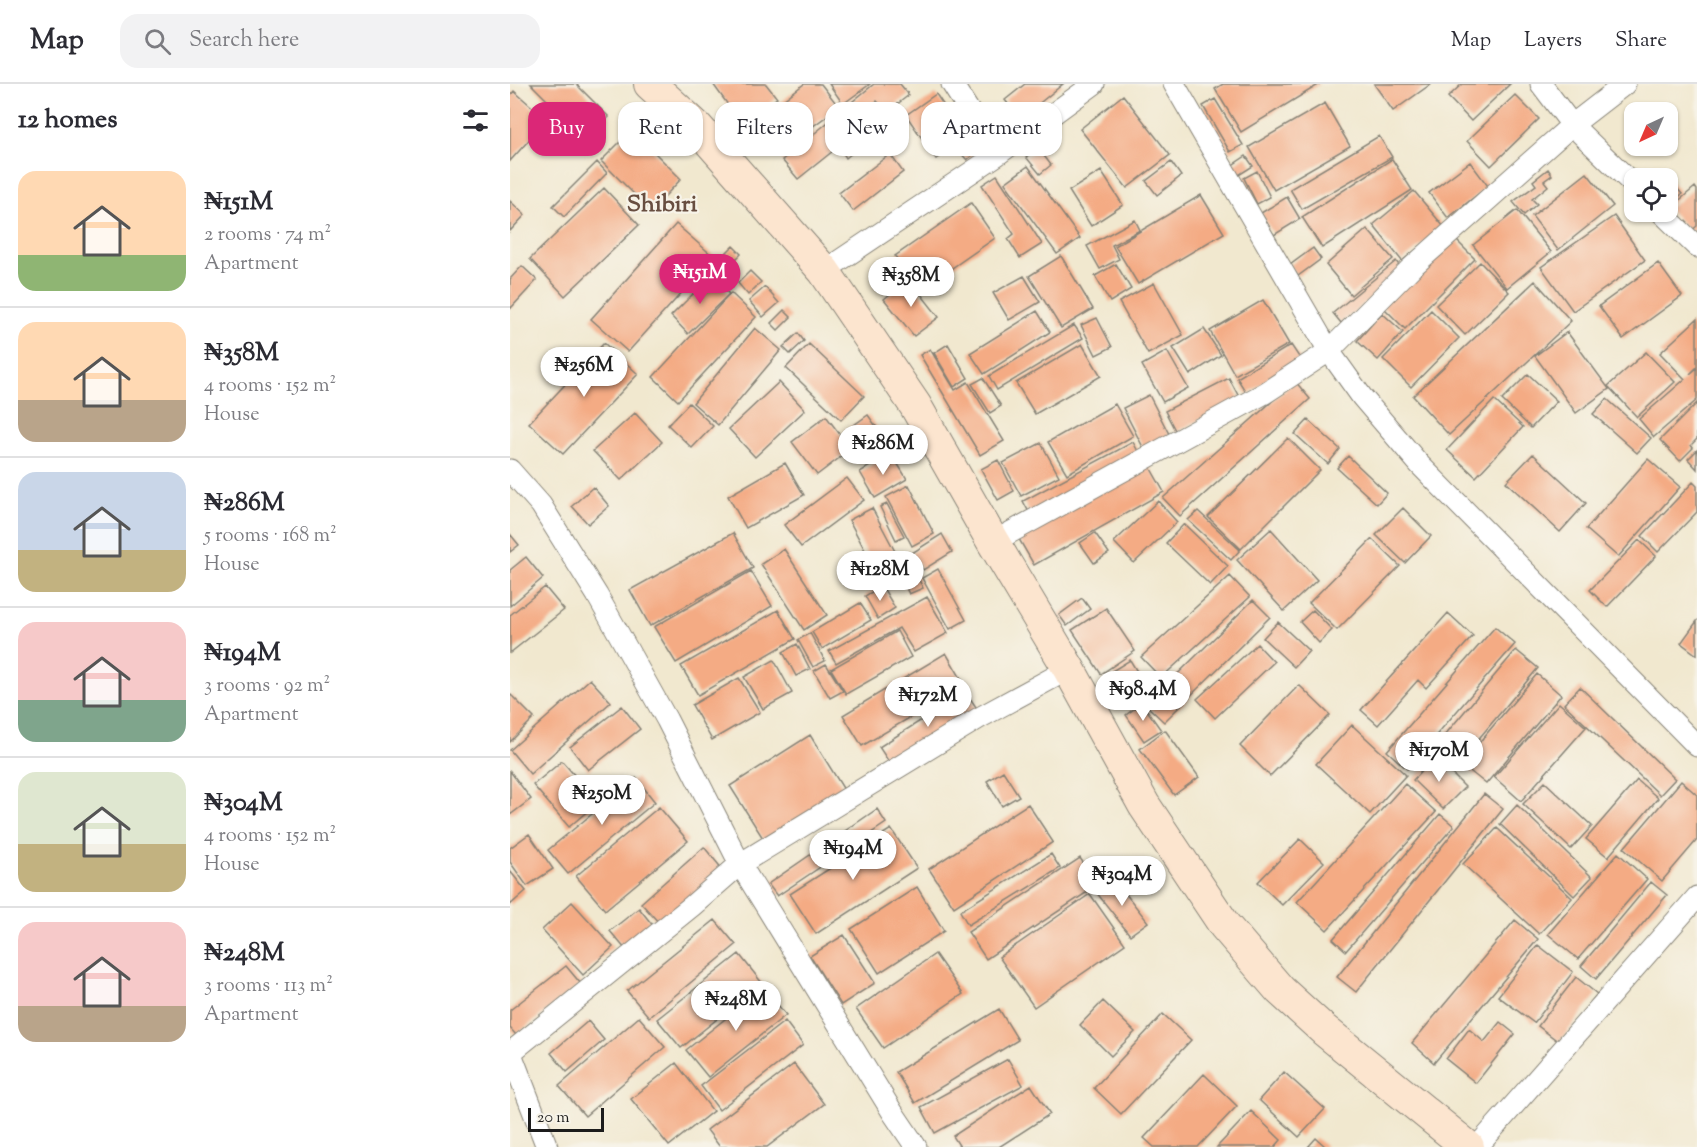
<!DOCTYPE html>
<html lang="en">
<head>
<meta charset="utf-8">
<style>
  body { margin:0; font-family:"Sorts Mill Goudy",serif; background:#f2f2f3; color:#2b2b33; height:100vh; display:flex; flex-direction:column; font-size:22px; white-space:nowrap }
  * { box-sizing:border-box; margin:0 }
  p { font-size:20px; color:#7c7c81 }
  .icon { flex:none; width:33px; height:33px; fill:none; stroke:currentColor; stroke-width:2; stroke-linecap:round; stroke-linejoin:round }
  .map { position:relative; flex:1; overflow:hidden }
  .details { display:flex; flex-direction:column; background:#fff; width:510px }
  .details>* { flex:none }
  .guide { position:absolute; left:18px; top:18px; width:570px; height:54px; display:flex; gap:12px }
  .needle { width:39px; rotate:224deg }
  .controls { position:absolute; left:1114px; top:18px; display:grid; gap:12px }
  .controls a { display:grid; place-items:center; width:54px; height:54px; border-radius:12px; background:#fff; box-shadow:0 2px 4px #0004; font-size:30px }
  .scale { position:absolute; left:18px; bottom:15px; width:76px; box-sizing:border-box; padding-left:6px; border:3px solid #1c1c1c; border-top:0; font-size:16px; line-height:21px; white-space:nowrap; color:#1c1c1c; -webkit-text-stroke:4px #f7f3e8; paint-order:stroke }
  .price { position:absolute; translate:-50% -51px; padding:0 14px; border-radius:21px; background:#fff; color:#222; font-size:20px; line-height:39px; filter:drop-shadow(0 2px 3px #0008) }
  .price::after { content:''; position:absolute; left:50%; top:36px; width:18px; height:14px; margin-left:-9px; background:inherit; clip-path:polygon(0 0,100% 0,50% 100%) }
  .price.on { background:#db2777; color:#fff }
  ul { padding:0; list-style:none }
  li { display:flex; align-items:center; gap:18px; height:150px; padding:0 18px }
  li+li { border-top:2px solid #e1e1e2 }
  li span { display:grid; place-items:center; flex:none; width:168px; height:120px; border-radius:18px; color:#555 }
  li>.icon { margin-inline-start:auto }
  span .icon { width:72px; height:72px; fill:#fffc; stroke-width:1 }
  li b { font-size:26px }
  h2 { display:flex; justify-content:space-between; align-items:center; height:72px; padding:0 18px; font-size:26px }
  .chip { padding:0 21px; border-radius:18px; background:#fff; box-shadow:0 2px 4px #0004; font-size:21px; line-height:54px }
  .chip.on { background:#db2777; color:#fff }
  header { display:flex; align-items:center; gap:36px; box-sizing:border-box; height:84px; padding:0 30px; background:#fff; border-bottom:2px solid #e1e1e2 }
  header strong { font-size:28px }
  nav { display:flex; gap:33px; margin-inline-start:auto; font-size:21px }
  .search { width:420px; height:54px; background:#f2f2f3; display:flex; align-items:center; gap:15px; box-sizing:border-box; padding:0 21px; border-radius:18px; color:#7c7c81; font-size:22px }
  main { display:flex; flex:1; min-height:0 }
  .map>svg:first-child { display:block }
  .building { fill:#f4ab84 }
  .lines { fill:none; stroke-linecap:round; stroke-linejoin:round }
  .minor-casing { stroke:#868276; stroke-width:23 }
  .secondary-casing { stroke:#868276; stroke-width:34 }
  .minor { stroke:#fff; stroke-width:21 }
  .secondary { stroke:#fce5cf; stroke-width:32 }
  .labels { text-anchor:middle; stroke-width:4.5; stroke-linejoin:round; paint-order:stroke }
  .neighbourhood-label { font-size:24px; font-weight:bold; fill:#684e40; stroke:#f7f3e8 }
</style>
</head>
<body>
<header>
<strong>Map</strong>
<div class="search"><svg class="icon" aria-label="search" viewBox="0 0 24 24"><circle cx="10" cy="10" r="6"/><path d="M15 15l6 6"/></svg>Search here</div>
<nav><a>Map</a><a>Layers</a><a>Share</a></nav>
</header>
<main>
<section class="details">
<h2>12 homes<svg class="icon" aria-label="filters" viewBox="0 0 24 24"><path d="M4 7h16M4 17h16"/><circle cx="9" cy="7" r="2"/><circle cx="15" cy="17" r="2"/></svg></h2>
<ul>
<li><span style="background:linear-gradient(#ffd9b3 70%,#8fb573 0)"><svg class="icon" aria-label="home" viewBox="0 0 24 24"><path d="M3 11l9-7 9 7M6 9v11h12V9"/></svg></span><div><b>₦151M</b><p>2 rooms · 74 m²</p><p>Apartment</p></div></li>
<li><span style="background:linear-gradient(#ffd9b3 65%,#b9a48a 0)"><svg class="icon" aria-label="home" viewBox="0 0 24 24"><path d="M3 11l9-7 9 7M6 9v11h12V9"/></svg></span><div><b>₦358M</b><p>4 rooms · 152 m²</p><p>House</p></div></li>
<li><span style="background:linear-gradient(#c9d6e8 65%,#c2b280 0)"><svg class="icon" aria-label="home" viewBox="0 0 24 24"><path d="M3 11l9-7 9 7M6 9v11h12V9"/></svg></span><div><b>₦286M</b><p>5 rooms · 168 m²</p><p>House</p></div></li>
<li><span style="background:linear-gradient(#f6c9c9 65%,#7fa58c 0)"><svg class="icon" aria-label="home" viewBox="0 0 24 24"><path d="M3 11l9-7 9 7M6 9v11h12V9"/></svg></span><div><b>₦194M</b><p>3 rooms · 92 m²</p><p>Apartment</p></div></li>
<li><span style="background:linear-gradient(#dfe7d0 60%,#c2b280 0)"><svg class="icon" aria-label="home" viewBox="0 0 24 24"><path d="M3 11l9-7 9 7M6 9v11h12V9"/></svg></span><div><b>₦304M</b><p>4 rooms · 152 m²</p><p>House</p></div></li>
<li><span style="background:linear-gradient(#f6c9c9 70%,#b9a48a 0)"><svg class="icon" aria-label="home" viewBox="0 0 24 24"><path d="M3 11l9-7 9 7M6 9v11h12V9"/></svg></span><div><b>₦248M</b><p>3 rooms · 113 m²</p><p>Apartment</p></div></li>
</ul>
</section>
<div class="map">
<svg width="1187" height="1063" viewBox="0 0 1187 1063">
  <rect width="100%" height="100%" fill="#f7f3e8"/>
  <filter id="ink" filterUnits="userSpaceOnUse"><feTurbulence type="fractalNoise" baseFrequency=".0167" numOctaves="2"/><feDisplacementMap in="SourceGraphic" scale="12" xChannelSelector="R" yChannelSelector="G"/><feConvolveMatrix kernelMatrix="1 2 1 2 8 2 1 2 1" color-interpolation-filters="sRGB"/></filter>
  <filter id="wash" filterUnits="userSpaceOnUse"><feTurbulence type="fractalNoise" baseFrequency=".008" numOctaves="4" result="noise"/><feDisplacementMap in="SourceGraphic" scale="24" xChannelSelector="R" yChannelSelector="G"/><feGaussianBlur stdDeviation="1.35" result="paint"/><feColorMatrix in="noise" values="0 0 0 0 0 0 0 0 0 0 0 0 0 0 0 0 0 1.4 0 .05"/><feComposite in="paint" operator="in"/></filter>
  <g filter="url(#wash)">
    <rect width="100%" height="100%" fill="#f1e8cf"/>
    <g id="blocks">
      <path class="building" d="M21,0H66L99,33L77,56Z
        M203,0H256L267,14L231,39Z
        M294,0H311L329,23L265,70L242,40Z
        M319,0H360L333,20Z
        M364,0H390L399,11L377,28L367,17L335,43L326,31Z
        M515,0H553L510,35L495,16Z
        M713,0H810L731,48L705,5Z
        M864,0H921L883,27Z
        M952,0H1000L961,37L938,13Z
        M4,7L37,36L0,77V12Z
        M426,10L456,55L426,75L396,31Z
        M613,11L660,71L617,104L570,45Z
        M1005,11L1029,35L981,82L957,57Z
        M705,15L733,61L720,68L693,22Z
        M815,19L840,62L764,106L739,63Z
        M322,35L338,55L288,95L272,76Z
        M359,43L365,50L336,74L331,66Z
        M122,46L171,95L141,127L91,77Z
        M869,52L882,73L792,125L780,105Z
        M465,53L473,62L457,76L449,67Z
        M528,64L541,81L530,90L516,73Z
        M380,70L393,88L343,127L329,109Z
        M736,72L743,82L724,94L718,84Z
        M882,75L902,106L812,164L792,133Z
        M87,78L97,89L54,133L43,122Z
        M661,78L671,92L647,111L636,97Z
        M960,78L978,102L938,134L919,109Z
        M518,82L570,154L547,170L495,99Z
        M1038,85L1042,91L1034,97L1038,102L1022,115L1027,120L1014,131L1003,118L1026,101L1023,97Z
        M591,87L613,121L581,142L559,107Z
        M747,87L760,113L747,120L734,94Z
        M1077,89L1103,122L1048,166L1022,132Z
        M487,91L532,160L510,174L498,155L504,150L472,101Z
        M1159,95L1172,110L1158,122V97Z
        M1185,103L1187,106V142L1180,148L1159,125Z
        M94,104L129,141L55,212L20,175Z
        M904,107L934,143L892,177L863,141Z
        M691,111L714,149L628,200L605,162Z
        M777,113L790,135L764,151L751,129Z
        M0,117L15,131L0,147Z
        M461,119L485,154L409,207L385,172Z
        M1007,126L1041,168L997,204L963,161Z
        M1104,132L1135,176L1063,227L1031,183Z
        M625,136L630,146L602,161L609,175L590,185L577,162Z
        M166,140L204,173L118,268L81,235Z
        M857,145L883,175L841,211L816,181Z
        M940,150L965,175L895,245L870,220Z
        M223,162L231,170L212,189L204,181Z
        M803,164L811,175L788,192L780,181Z
        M551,172L583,225L551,244L519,192Z
        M886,177L893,187L831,239L823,229Z
        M970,178L999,208L955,251L926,221Z
        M1148,179L1172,212L1113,255L1089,222Z
        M606,180L621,205L600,218L585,192Z
        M12,182L27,196L0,225V195Z
        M240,187L251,198L238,211L228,199Z
        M201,192L219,210L178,250L161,232Z
        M514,192L530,218L499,236L483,209Z
        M399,195L429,233L404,252L374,215Z
        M1025,197L1061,237L939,351L903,312Z
        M644,199L673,251L638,270L609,218Z
        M255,203L269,219L253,233L239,217Z
        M221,209L246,233L168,317L143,293Z
        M753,216L779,260L725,291L700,247Z
        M274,226L281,233L268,246L261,239Z
        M921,226L949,254L901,303L873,275Z
        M527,227L540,248L474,290L460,269Z
        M872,229L893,248L868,276L847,257Z
        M587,234L602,263L586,271L571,241Z
        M1187,235V283L1180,290L1187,284V316L1144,353L1129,335L1175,295L1150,269Z
        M564,241L573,254L487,306L479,292Z
        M245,244L271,266L208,341L183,319Z
        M694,245L711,271L680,291L663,264Z
        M1057,248L1099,305L1066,329L1025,272Z
        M288,249L294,257L280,270L273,263Z
        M94,259L128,290L53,370L19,339Z
        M299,260L354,312L331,336L276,284Z
        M438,260L458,294L444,303L424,269Z
        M572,260L591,292L525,330L506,299Z
        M781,261L791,276L737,310L727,294Z
        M420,265L445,306L458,298L494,357L470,371L410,271Z
        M657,267L678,304L653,318L632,281Z
        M1136,268L1165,298L1127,333L1098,302Z
        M1018,290L1047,317L1021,344L992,316Z
        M473,294L491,322L480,329L462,300Z
        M719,294L730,315L666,348L655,327Z
        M785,297L800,315L670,432L653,414Z
        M269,298L295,326L245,373L219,345Z
        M639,311L661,354L635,367L613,324Z
        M1097,315L1141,354L1127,369L1083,330Z
        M984,316L1013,343L966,393L937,366Z
        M179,319L203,342L182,364L158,341Z
        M1187,319V355L1181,361L1183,364L1170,377L1150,356Z
        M605,320L623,352L557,390L538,358Z
        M125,329L152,358L111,396L83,367Z
        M358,331L375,355L350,372L334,348Z
        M316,332L341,365L307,391L282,358Z
        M798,336L830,365L818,380L785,350Z
        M778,354L810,386L731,465L698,433Z
        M623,358L631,373L521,432L513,417Z
        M531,359L549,392L511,412L493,379Z
        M1187,366V385L1178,375Z
        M381,369L397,395L365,414L350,388Z
        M1023,370L1076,419L1050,448L996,398Z
        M838,372L877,409L867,420L827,384Z
        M1138,375L1170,403L1108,473L1076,445Z
        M488,376L504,407L488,416L471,385Z
        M636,376L654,408L524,481L506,450Z
        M275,379L294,411L236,444L218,412Z
        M337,394L354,416L291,463L274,441Z
        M1183,398L1187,402V428L1148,468L1132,452Z
        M399,401L424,450L402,462L376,413Z
        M83,403L99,422L78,440L62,422Z
        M648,417L667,438L624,479L604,458Z
        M377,420L394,452L386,456L370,423Z
        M362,424L389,475L366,487L339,436Z
        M893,424L921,452L895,479L866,451Z
        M688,427L730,466L721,476L678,436Z
        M674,440L718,482L700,501L656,459Z
        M761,445L807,496L774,527L727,476Z
        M223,449L243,484L140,542L120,506Z
        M585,449L599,469L584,479L570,459Z
        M0,450L9,461L0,468Z
        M432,450L442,468L413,486L402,469Z
        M862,455L890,482L827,546L799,519Z
        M1129,456L1146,472L1097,523L1080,506Z
        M274,465L317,531L294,546L251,480Z
        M16,473L33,494L0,522V486Z
        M428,485L456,536L440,545L412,494Z
        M241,487L262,522L166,579L144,543Z
        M405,488L413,504L399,510L391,494Z
        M720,492L740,513L651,594L631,573Z
        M372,502L385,524L368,535L355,512Z
        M35,503L54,526L0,569V531Z
        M417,513L438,549L404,568L389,544L326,579L319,567Z
        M572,514L580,525L557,542L549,531Z
        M743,516L760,533L654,638L636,621Z
        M350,519L361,536L312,565L302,548Z
        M596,524L625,567L591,590L562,546Z
        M268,526L285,555L188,611L171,582Z
        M803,526L822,546L809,559L790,538Z
        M938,529L963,552L916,604L908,596L868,641L851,626Z
        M1187,537V571L1171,559Z
        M768,538L799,567L784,583L753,554Z
        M985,543L1005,560L897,685L877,667Z
        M387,547L401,573L336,610L321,585Z
        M300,549L315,577L303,583L288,556Z
        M287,560L300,585L286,592L273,568Z
        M747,560L764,578L705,634L687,615Z
        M1006,566L1028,584L950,677L929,658Z
        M436,569L455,601L352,662L333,631Z
        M264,576L282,609L253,625L234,593Z
        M620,576L637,604L619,615L602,587Z
        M316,580L333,607L320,614L304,587Z
        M1027,590L1051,611L976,700L951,680Z
        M229,594L250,628L202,656L182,621Z
        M80,595L101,618L20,690L0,666Z
        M789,601L820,631L760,692L730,662Z
        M1070,603L1165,695L1150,711L1054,620Z
        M456,608L468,626L381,681L369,663Z
        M0,610L24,634L0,658Z
        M632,619L651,646L634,657L616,631Z
        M1049,619L1076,643L1011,717L984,693Z
        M112,622L130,645L78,686L60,663Z
        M842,641L896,691L860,730L806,680Z
        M655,646L689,693L664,711L630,665Z
        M300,651L336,709L256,759L220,702Z
        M925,673L955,703L933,725L903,696Z
        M52,677L88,718L59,743L23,701Z
        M0,687L21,715L0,731Z
        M493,687L509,712L492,722L477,697Z
        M126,694L145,718L58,790L38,766Z
        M1127,696L1148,714L1098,773L1076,755Z
        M1171,697L1187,711V756L1152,797L1114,764Z
        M1035,698L1082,742L1061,765L1013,720Z
        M895,700L926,728L817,846L787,818Z
        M974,710L993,725L846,908L827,893Z
        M518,720L543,758L444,823L419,785Z
        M1007,721L1082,793L1064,812L990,740Z
        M149,723L178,757L95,826L66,792Z
        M367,725L376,739L267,812L258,800Z
        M930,730L944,742L836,867L823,855Z
        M987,744L1062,814L1029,850L953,780Z
        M381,745L407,784L306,850L280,810Z
        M19,750L43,785L17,802L0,778V764Z
        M790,755L814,778L772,821L748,798Z
        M194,763L213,786L151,841L131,819Z
        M1108,769L1137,795L1068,875L1038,850Z
        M541,770L550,784L458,841L450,827Z
        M570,774L588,801L476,875L458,848Z
        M0,787L16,807L0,821Z
        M604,795L638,838L620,851L586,808Z
        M1141,798L1157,811L1086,895L1071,882Z
        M407,803L434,847L369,889L341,845Z
        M580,810L615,860L524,923L489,873Z
        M62,818L103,863L73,891L32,846Z
        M129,824L144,843L116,866L100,847Z
        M205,836L226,861L139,933L117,907Z
        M1005,836L1028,855L924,979L902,959Z
        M334,851L365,899L331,921L300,872Z
        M1028,861L1063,888L1024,939L988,912Z
        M229,870L252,899L171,964L147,935Z
        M425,870L453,910L373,964L346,925Z
        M56,882L71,900L6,951L0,944V926Z
        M1066,893L1087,910L1049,958L1028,942Z
        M254,904L276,931L198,993L176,966Z
        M593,917L625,948L601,972L570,941Z
        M489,925L508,956L405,1019L386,988Z
        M653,930L681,956L611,1030L584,1004Z
        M129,933L155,963L75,1032L49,1002Z
        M78,937L94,956L57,988L41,969Z
        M275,937L293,961L209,1026L191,1002Z
        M990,938L1005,950L966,999L936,975L959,945L974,958Z
        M498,975L513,1001L425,1049L411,1023Z
        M166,979L203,1027L159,1062L121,1015Z
        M284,980L314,1020L257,1063H210L197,1046Z
        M774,988L815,1025L789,1053L749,1016Z
        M694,990L727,1022L688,1063H644L634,1054Z
        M521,1001L540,1030L489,1063H450L443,1052Z
        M741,1027L771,1056L765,1063H707Z
        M806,1054L816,1063H798Z"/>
    </g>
  </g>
  <g filter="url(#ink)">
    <use href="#blocks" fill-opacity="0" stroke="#868276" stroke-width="1.5"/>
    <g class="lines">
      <defs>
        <path id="minor" d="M442,0L487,71
          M664,0L819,267L852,313L910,381L1187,662
          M1031,0L1062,41L1125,102
          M1151,128L1187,163
          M314,187L487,71L584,0
          M0,386L31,421L87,511L157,636L230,780L383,1029L406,1063
          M483,458L755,309L819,267L901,184L1062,41L1115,0
          M0,967L37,1063
          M0,969L182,822L230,780L469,634L559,585
          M967,1063L1187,813"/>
        <path id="secondary" d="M140,0L187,43L314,187L405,321L483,458L559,585L634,721L715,842L770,906L814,946L958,1063"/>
      </defs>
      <use href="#minor" class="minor-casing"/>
      <use href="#secondary" class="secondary-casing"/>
      <use href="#minor" class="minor"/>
      <use href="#secondary" class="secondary"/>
    </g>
  </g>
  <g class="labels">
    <g class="neighbourhood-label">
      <text x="152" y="127">Shibiri</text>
    </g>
  </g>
</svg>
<div class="controls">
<a><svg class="needle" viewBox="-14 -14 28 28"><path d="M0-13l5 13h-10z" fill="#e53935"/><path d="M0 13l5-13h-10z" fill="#7c7c81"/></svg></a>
<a><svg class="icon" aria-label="locate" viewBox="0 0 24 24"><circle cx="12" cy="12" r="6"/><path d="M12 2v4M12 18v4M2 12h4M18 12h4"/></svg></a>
</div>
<div class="scale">20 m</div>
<b class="price on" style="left:190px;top:221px">₦151M</b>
<b class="price" style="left:401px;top:224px">₦358M</b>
<b class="price" style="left:74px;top:314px">₦256M</b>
<b class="price" style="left:373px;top:392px">₦286M</b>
<b class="price" style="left:370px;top:518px">₦128M</b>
<b class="price" style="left:633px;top:638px">₦98.4M</b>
<b class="price" style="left:418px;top:644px">₦172M</b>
<b class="price" style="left:929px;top:699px">₦170M</b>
<b class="price" style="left:92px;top:742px">₦250M</b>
<b class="price" style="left:343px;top:797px">₦194M</b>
<b class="price" style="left:612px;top:823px">₦304M</b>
<b class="price" style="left:226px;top:948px">₦248M</b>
<div class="guide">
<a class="chip on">Buy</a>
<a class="chip">Rent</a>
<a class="chip">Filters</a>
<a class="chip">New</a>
<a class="chip">Apartment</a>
</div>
</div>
</main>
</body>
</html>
